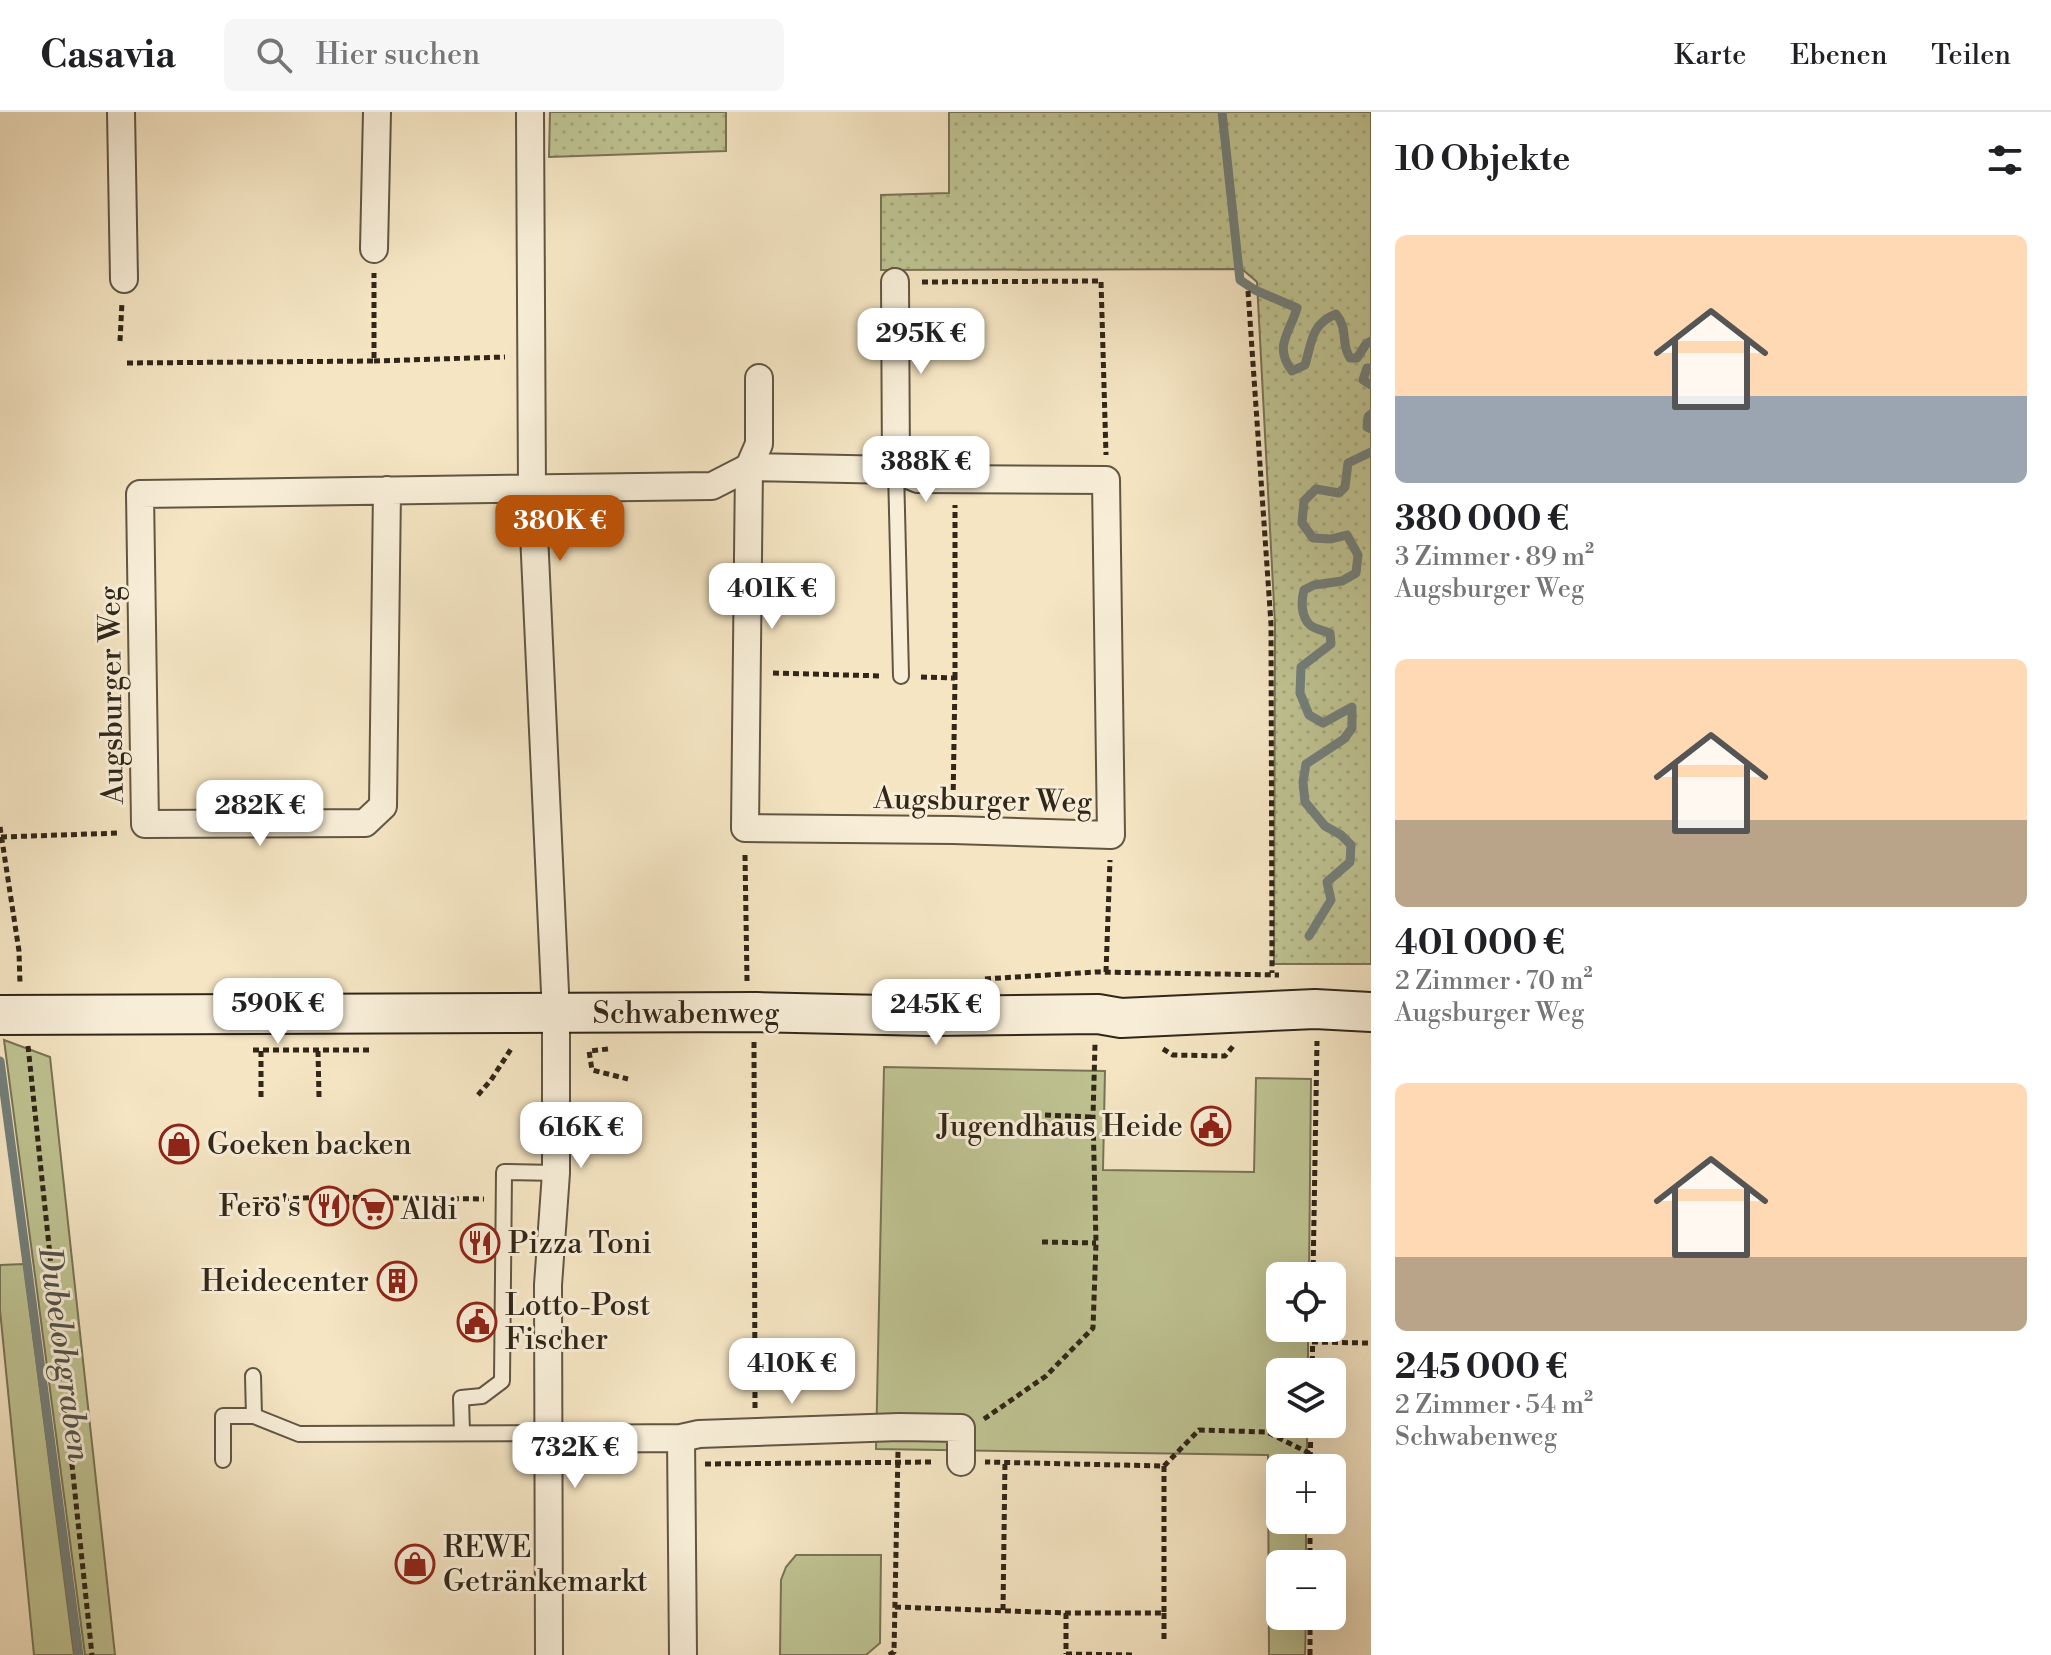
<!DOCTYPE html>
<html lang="de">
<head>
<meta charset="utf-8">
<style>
  body { margin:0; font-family:"Libre Bodoni",serif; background:#f6f6f6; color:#202124; height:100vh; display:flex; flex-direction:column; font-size:30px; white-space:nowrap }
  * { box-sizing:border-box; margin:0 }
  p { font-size:26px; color:#757577 }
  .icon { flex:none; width:44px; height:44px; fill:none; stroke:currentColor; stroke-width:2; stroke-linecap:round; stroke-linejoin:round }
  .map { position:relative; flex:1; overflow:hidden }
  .drawer { display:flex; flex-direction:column; background:#fff; width:680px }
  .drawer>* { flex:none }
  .fabs { position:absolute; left:1266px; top:1150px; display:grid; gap:16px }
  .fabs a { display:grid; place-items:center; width:80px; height:80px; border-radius:12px; background:#fff; box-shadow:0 8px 32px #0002; font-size:40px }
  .price { position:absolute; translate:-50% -68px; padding:0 18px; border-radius:16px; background:#fff; color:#222; font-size:26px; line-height:52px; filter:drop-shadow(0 2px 4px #0008) }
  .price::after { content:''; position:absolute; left:50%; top:48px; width:24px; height:18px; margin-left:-12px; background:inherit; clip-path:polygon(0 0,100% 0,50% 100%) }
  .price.on { background:#b45309; color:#fff }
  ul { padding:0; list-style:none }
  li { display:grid; align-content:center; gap:16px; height:424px; padding:0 24px }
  li span { display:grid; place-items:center; height:248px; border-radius:12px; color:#555 }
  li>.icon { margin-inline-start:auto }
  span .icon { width:144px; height:144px; fill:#fffc; stroke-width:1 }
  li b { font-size:34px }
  h2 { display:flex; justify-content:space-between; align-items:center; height:96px; padding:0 24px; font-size:34px }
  header { display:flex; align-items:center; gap:48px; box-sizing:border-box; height:112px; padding:0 40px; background:#fff; border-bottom:2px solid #e0e0e0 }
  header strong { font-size:38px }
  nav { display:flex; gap:44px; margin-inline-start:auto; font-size:28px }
  .search { width:560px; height:72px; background:#f6f6f6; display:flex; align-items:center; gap:20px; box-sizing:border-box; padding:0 28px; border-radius:12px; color:#757577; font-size:30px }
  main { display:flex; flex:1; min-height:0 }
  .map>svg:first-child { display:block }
  .grass { fill:url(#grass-dots); stroke:#787456; stroke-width:2 }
  .green { fill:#bfc392; stroke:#787456; stroke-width:2 }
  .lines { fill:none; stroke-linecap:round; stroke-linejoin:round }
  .stream { stroke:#73807c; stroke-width:9 }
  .lane-casing { stroke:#615644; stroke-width:18 }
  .street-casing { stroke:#615644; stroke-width:30 }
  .secondary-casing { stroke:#302619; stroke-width:42 }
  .path { stroke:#302619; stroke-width:5; stroke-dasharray:6 4; stroke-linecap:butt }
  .lane { stroke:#f8eed8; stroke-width:14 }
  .street { stroke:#f8eed8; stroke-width:26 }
  .secondary { stroke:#f8eed8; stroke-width:38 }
  .labels { text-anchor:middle; stroke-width:6; stroke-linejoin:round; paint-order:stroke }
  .street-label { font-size:30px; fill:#302619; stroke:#f8eed8 }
  .poi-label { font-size:30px; fill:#302619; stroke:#f8eed8; text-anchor:start }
  .water-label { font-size:32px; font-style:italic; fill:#52534b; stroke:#f8eed8 }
</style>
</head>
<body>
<header>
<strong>Casavia</strong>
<div class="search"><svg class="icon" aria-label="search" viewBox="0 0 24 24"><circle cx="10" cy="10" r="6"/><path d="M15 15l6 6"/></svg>Hier suchen</div>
<nav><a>Karte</a><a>Ebenen</a><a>Teilen</a></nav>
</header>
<main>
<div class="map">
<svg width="1371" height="1543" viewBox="0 0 1371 1543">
  <defs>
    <pattern id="grass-dots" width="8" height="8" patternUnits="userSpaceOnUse" patternTransform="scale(2)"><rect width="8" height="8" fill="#bfc392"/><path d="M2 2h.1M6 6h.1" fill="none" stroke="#a4a77d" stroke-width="1.8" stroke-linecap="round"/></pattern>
  </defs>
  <rect width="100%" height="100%" fill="#f5e5c3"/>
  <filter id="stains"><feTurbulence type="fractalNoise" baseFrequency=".0025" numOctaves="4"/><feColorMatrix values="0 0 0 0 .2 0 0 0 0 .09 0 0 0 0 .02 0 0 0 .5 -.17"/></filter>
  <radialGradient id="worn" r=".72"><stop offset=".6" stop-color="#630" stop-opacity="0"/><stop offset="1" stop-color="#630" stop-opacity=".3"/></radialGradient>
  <path class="grass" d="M550,0H726V39L549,45Z
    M949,0H1371V852H1274L1275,512L1257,170L1242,157L881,158V83L949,81Z"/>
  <path class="green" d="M4,928L50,945L115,1543H85Z
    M884,955L1105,959L1103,1058L1254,1060L1256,966L1311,967L1309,1164H1280V1216H1308V1260H1280V1312H1307V1356H1280V1408H1306V1452H1280V1504H1306L1305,1543H1269L1268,1343L876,1337Z
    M24,1152L74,1543H34L0,1198V1153Z
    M796,1443H881L880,1531L866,1543H780L781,1468L786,1455Z"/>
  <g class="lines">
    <path class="stream" d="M1222,0L1240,168L1255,178L1297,196C1290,221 1273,234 1292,259L1305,253C1312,230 1311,212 1336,202C1349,218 1340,230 1350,246H1357L1366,232L1371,229
      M1371,256H1367L1363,268L1371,273
      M1371,302L1368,305L1367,315L1371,317
      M1309,824L1331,788L1327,770L1350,750L1351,733L1341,723L1325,714L1305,690L1303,670L1306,652L1344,627L1352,616V595L1323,611L1309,603L1300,581L1301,555L1331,532L1330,521C1325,519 1314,517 1310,513C1301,505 1301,489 1304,478L1314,473L1342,469L1356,461L1358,443L1347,423L1331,427L1313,426L1302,411L1304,389L1316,377L1339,381L1345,375L1348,351L1371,340
      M0,949L79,1543"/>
    <defs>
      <path id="lane" d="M896,358L901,564
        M253,1264L254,1304
        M462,1321L461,1286L482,1284L502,1269L504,1060L556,1061
        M223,1348V1304H254L299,1322L549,1321"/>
      <path id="street" d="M121,0L124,167
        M530,0L532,378L556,902V1061L548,1173L549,1543
        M374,137L377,0
        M895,170L896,358
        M387,378L383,694L365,711L145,712L140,382L712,374L749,355L745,716L953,718L1111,723L1106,368L918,367L896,358L749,355L759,332V266
        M681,1326L683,1543
        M550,1327L681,1326L699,1322L899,1315L961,1316V1350"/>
      <path id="secondary" d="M0,903L756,900L929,904L1098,902L1121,906L1315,897L1371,900"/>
    </defs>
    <use href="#lane" class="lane-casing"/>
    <use href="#street" class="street-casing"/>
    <use href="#secondary" class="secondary-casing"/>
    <path class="path" d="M922,170L1101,169L1106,343
      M1248,179L1271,512L1272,861
      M120,229L122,190
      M374,249L505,245
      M127,251L374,249V161
      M773,561L883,564
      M921,565L955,566L953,693
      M955,566V393
      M0,715L19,839L20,872
      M1,725L120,721
      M745,743L747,869
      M1106,860L1110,748
      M985,867L1095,860L1279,863
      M754,930L755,1296
      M28,934L92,1543
      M608,937L589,939L592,958L628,967
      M1163,937L1173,943L1225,944L1234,933
      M253,938H371
      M261,939V986
      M318,939L319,985
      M478,983L491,968L511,937
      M1045,1003L1093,1005
      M253,1088L330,1085L484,1087
      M1042,1130L1096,1131
      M1313,1164L1317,929
      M1312,1230L1369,1231
      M1312,1260L1313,1216
      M984,1307L1046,1264L1093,1216L1096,1131L1093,1005L1095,932
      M705,1352L935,1350
      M1164,1354L1199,1318L1267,1320L1311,1342
      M1310,1356L1311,1312
      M1310,1452V1408
      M895,1495L1066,1501H1164V1354L985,1350
      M1003,1498L1005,1349
      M1066,1501V1542
      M1164,1501V1531
      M1066,1542L1136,1543
      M889,1543L894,1540L898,1339
      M1310,1543V1504"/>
    <use href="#lane" class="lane"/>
    <use href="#street" class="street"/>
    <use href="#secondary" class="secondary"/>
  </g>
  <defs>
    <symbol id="civic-ring" viewBox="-11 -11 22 22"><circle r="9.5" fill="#f8eed8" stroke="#8f2418" stroke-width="1.5"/><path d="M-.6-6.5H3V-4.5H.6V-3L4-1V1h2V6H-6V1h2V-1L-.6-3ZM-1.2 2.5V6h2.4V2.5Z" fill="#8f2418"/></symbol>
    <symbol id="shop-ring" viewBox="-11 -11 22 22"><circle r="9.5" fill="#f8eed8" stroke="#8f2418" stroke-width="1.5"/><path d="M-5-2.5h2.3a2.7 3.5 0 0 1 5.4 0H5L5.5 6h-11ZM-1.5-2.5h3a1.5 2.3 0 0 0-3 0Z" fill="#8f2418"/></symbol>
    <symbol id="restaurant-ring" viewBox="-11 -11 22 22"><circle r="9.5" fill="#f8eed8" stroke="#8f2418" stroke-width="1.5"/><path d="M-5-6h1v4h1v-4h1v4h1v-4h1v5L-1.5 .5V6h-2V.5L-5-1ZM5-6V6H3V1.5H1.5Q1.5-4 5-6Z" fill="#8f2418"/></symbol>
    <symbol id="supermarket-ring" viewBox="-11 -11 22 22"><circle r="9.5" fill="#f8eed8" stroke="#8f2418" stroke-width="1.5"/><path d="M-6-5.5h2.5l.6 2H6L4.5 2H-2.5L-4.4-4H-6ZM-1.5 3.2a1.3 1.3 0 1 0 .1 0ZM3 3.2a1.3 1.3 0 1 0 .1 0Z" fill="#8f2418"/></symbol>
    <symbol id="building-ring" viewBox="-11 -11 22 22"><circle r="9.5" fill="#f8eed8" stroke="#8f2418" stroke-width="1.5"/><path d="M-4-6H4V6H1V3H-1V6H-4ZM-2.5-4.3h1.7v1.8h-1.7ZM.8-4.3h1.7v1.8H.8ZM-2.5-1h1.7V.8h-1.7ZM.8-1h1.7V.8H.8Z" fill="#8f2418"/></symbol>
  </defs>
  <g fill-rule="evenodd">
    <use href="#civic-ring" x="1189" y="992" width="44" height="44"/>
    <use href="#shop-ring" x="157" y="1010" width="44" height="44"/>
    <use href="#restaurant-ring" x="307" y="1072" width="44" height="44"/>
    <use href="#supermarket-ring" x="351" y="1075" width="44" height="44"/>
    <use href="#restaurant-ring" x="458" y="1109" width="44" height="44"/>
    <use href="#building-ring" x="375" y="1147" width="44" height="44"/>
    <use href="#civic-ring" x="455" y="1188" width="44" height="44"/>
    <use href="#shop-ring" x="393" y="1430" width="44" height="44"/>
  </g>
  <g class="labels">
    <g class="street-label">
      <text transform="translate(111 583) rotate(-91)" y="10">Augsburger Weg</text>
      <text transform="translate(983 688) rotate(1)" y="10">Augsburger Weg</text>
      <text x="686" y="911">Schwabenweg</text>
    </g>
    <g class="poi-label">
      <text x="1183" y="1024" text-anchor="end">Jugendhaus Heide</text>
      <text x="207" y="1042">Goeken backen</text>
      <text x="301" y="1104" text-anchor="end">Fero's</text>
      <text x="401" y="1107">Aldi</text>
      <text x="508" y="1141">Pizza Toni</text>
      <text x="369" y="1179" text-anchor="end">Heidecenter</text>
      <text x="505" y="1203">Lotto-Post<tspan x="505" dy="34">Fischer</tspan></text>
      <text x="443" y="1445">REWE<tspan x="443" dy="34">Getränkemarkt</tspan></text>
    </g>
    <g class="water-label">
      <text transform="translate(65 1242) rotate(82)" y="11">Dubelohgraben</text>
    </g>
  </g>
  <rect width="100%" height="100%" filter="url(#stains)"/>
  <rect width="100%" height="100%" fill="url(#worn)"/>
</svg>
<div class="fabs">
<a><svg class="icon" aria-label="locate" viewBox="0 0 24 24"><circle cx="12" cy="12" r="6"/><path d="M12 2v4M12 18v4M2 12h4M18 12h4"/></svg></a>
<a><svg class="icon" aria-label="layers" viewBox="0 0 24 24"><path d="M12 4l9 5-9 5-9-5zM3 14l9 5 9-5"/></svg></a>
<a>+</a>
<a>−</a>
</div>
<b class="price" style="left:921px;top:264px">295K €</b>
<b class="price" style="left:926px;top:392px">388K €</b>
<b class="price on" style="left:560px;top:451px">380K €</b>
<b class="price" style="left:772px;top:519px">401K €</b>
<b class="price" style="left:260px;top:736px">282K €</b>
<b class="price" style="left:278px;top:934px">590K €</b>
<b class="price" style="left:936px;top:935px">245K €</b>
<b class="price" style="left:581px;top:1058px">616K €</b>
<b class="price" style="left:792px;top:1294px">410K €</b>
<b class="price" style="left:575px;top:1378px">732K €</b>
</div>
<section class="drawer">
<h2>10 Objekte<svg class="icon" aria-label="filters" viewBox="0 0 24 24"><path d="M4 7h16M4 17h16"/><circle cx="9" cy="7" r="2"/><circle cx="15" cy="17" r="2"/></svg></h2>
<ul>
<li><span style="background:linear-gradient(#ffd9b3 65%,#9aa5b1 0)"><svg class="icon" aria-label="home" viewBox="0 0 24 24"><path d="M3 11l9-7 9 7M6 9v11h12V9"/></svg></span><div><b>380 000 €</b><p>3 Zimmer · 89 m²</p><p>Augsburger Weg</p></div></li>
<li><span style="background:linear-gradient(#ffd9b3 65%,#b9a48a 0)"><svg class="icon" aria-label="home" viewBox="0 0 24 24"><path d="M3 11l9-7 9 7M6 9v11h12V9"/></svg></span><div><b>401 000 €</b><p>2 Zimmer · 70 m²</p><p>Augsburger Weg</p></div></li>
<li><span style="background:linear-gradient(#ffd9b3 70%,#b9a48a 0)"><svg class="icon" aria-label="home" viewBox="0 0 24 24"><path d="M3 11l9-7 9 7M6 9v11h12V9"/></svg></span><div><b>245 000 €</b><p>2 Zimmer · 54 m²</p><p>Schwabenweg</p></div></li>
</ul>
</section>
</main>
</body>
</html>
